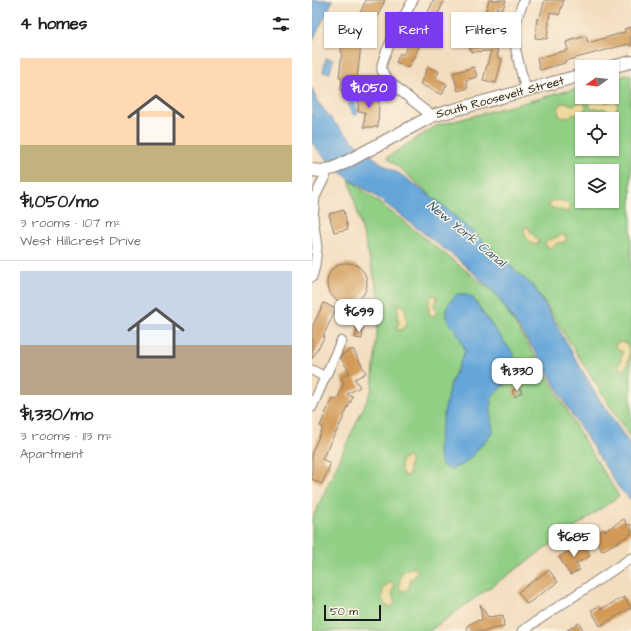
<!DOCTYPE html>
<html lang="en">
<head>
<meta charset="utf-8">
<style>
  body { margin:0; font-family:"Architects Daughter",sans-serif; background:#f6f6f6; color:#222; height:100vh; display:flex; flex-direction:column; font-size:15px; white-space:nowrap }
  * { box-sizing:border-box; margin:0 }
  p { font-size:13px; color:#767676 }
  .icon { flex:none; width:22px; height:22px; fill:none; stroke:currentColor; stroke-width:2; stroke-linecap:round; stroke-linejoin:round }
  .map { position:relative; flex:1; overflow:hidden }
  .side { display:flex; flex-direction:column; background:#fff; width:312px }
  .side>* { flex:none }
  .banner { position:absolute; left:12px; top:12px; width:247px; height:36px; display:flex; gap:8px }
  .needle { width:26px; rotate:255deg }
  .fabs { position:absolute; left:263px; top:60px; display:grid; gap:8px }
  .fabs a { display:grid; place-items:center; width:44px; height:44px; border-radius:0px; background:#fff; box-shadow:0 1px 3px #0004; font-size:20px }
  .scale { position:absolute; left:12px; bottom:10px; width:57px; box-sizing:border-box; padding-left:4px; border:2px solid #1c1c1c; border-top:0; font-size:11px; line-height:14px; white-space:nowrap; color:#1c1c1c; -webkit-text-stroke:3px #fcf5e5; paint-order:stroke }
  .price { position:absolute; translate:-50% -34px; padding:0 9px; border-radius:8px; background:#fff; color:#222; font-size:13px; line-height:26px; filter:drop-shadow(0 1px 2px #0008) }
  .price::after { content:''; position:absolute; left:50%; top:24px; width:12px; height:9px; margin-left:-6px; background:inherit; clip-path:polygon(0 0,100% 0,50% 100%) }
  .price.active { background:#7c3aed; color:#fff }
  ul { padding:0; list-style:none }
  li { display:grid; align-content:center; gap:8px; height:212px; padding:0 20px }
  li+li { border-top:1px solid #e0e0e0 }
  li span { display:grid; place-items:center; height:124px; border-radius:0px; color:#555 }
  li>.icon { margin-inline-start:auto }
  span .icon { width:72px; height:72px; fill:#fffc; stroke-width:1 }
  li b { font-size:17px }
  h2 { display:flex; justify-content:space-between; align-items:center; height:48px; padding:0 20px; font-size:17px }
  .tag { padding:0 14px; border-radius:0px; background:#fff; box-shadow:0 1px 3px #0004; font-size:14px; line-height:36px }
  .tag.active { background:#7c3aed; color:#fff }
  main { display:flex; flex:1; min-height:0 }
  .map>svg:first-child { display:block }
  .green { fill:#91cf85; stroke:#567650; fill-rule:evenodd }
  .sand { fill:#eeda9e; stroke:#857b5d }
  .water { fill:#65a6d9; stroke:#40617a }
  .building { fill:#d29a56 }
  .lines { fill:none; stroke-linecap:round; stroke-linejoin:round }
  .minor-casing { stroke:#887c6e; stroke-width:11 }
  .tertiary-casing { stroke:#887c6e; stroke-width:14 }
  .minor { stroke:#fff; stroke-width:9 }
  .tertiary { stroke:#fff; stroke-width:12 }
  .labels { text-anchor:middle; stroke-width:3; stroke-linejoin:round; paint-order:stroke }
  .street-label { font-size:12px; fill:#1c1c1c; stroke:#fcf5e5 }
  .water-label { font-size:13px; font-style:italic; fill:#3d5a71; stroke:#fcf5e5 }
</style>
</head>
<body>
<main>
<section class="side">
<h2>4 homes<svg class="icon" aria-label="filters" viewBox="0 0 24 24"><path d="M4 7h16M4 17h16"/><circle cx="9" cy="7" r="2"/><circle cx="15" cy="17" r="2"/></svg></h2>
<ul>
<li><span style="background:linear-gradient(#ffd9b3 70%,#c2b280 0)"><svg class="icon" aria-label="home" viewBox="0 0 24 24"><path d="M3 11l9-7 9 7M6 9v11h12V9"/></svg></span><div><b>$1,050/mo</b><p>3 rooms · 107 m²</p><p>West Hillcrest Drive</p></div></li>
<li><span style="background:linear-gradient(#c9d6e8 60%,#b9a48a 0)"><svg class="icon" aria-label="home" viewBox="0 0 24 24"><path d="M3 11l9-7 9 7M6 9v11h12V9"/></svg></span><div><b>$1,330/mo</b><p>3 rooms · 113 m²</p><p>Apartment</p></div></li>
</ul>
</section>
<div class="map">
<svg width="319" height="631" viewBox="0 0 319 631">
  <rect width="100%" height="100%" fill="#fcf5e5"/>
  <filter id="ink" filterUnits="userSpaceOnUse"><feTurbulence type="fractalNoise" baseFrequency=".025" numOctaves="2"/><feDisplacementMap in="SourceGraphic" scale="8" xChannelSelector="R" yChannelSelector="G"/><feConvolveMatrix kernelMatrix="1 2 1 2 8 2 1 2 1" color-interpolation-filters="sRGB"/></filter>
  <filter id="wash" filterUnits="userSpaceOnUse"><feTurbulence type="fractalNoise" baseFrequency=".012" numOctaves="4" result="noise"/><feDisplacementMap in="SourceGraphic" scale="16" xChannelSelector="R" yChannelSelector="G"/><feGaussianBlur stdDeviation="0.9" result="paint"/><feColorMatrix in="noise" values="0 0 0 0 0 0 0 0 0 0 0 0 0 0 0 0 0 1.4 0 .05"/><feComposite in="paint" operator="in"/></filter>
  <g filter="url(#wash)">
    <rect width="100%" height="100%" fill="#f3ddbf"/>
    <path class="green" d="M319,74V439L223,288L75,157L124,126L270,87V97H300V79ZM270,119H300V149H270ZM270,171H300V201H270Z
      M37,179L184,294L229,365L273,442L307,496L117,631H0V519L60,389L68,300Z"/>
    <path class="sand" d="M279,97L288,98L294,102L302,100L306,104L304,111L299,113L292,108L279,109L277,103Z
      M267,102L272,103L274,106L271,113C268,114 264,114 260,115C254,117 252,120 247,115L246,109L249,104L254,103L262,105Z
      M246,200L255,203L258,205L257,210L255,212L237,207V203Z
      M212,227L217,228C219,235 225,237 227,242L224,245C216,243 211,234 212,227Z
      M250,235L254,236V241C251,243 249,242 246,243C241,245 240,249 235,247L233,243L234,241Z
      M122,295L125,296V300L122,303L123,309L125,313L121,316L117,314C117,308 115,297 122,295Z
      M86,304L93,307L95,322L92,328L88,330L84,329L87,322L85,318L87,312L85,309V306Z
      M305,342L314,343C319,351 318,361 312,370L306,368L311,352L303,347Z
      M95,457H97C99,461 98,462 97,467C97,469 98,472 97,475L92,476L89,471V460Z
      M100,567L104,569L106,573L99,579L96,590L90,591L87,587L89,573Z
      M77,583H81L82,586L80,594L83,603L79,607L74,606L70,599L71,588Z"/>
    <path class="water" d="M0,0H21L0,42Z
      M17,28L23,32L24,35L22,37V40L20,41L17,40V34L15,31Z
      M14,58L21,60L18,73L11,72Z
      M0,88L5,101L22,122L41,141L69,163L88,174L128,203L223,288L285,396L319,446V500L307,488L261,416L226,356L184,294L152,264L61,194L37,179L14,159L0,143Z
      M41,101L44,104L46,114L42,116L37,108L36,104Z
      M146,294H154L161,298L184,331L201,353L203,360L209,370L183,393L179,399V420L181,429L178,435L160,456L152,464L139,469L134,468L129,464L126,453L127,439L137,388L153,351C150,343 147,335 142,328C140,325 137,324 136,321C129,311 138,300 146,294Z"/>
    <g id="blocks">
      <path class="building" d="M54,0H73L62,24L46,17Z
        M121,0H132L125,17L126,18L114,40L111,39L96,68L84,62L88,53L91,55L99,40H101L119,6Z
        M177,0H194L191,9L185,7L181,21L171,18Z
        M233,0H252L247,15L238,12L235,39L223,38L225,18L227,19Z
        M28,20L49,22L48,54L43,93L29,91L30,77H27L30,52H29L31,29H27Z
        M319,27V46H317L316,44L253,61V63L228,70L225,58L256,50L254,42L274,36L276,43L313,32L312,29Z
        M183,28L186,58L190,59L184,83L171,80L179,51L159,52L158,44L172,42L171,30Z
        M116,67L127,72L123,79L135,84L130,95L108,84Z
        M162,67L165,77L154,80L156,88L146,91L141,73Z
        M47,93H64L63,101H67L66,127H52L53,112H46Z
        M32,210L36,229L22,232L17,214Z
        M15 283a20 20 0 1 1 40 0a20 20 0 1 1-40 0Z
        M12,303L24,309L11,336H13L0,359V327Z
        M45,327L51,328L50,339L43,338Z
        M41,349L54,373L43,379L48,387L35,394L41,397L24,433H23L10,459L18,463L17,465H18L10,484L0,479V452L11,427L8,426L20,398L25,400L32,384L29,378L38,373L28,357L29,355Z
        M207,387L210,392L203,397L200,391Z
        M312,519L316,526L319,524V534L290,551L281,536L292,529L293,531Z
        M271,543L278,556L264,564L268,570L258,575L247,557Z
        M237,570L246,582L215,604L206,592Z
        M312,597L319,608L288,626L279,610L287,606L289,609Z
        M168,604L176,617L191,615L192,627L179,629L176,631H156L155,626L163,621L170,620Z
        M267,623L272,631H254Z"/>
    </g>
  </g>
  <g filter="url(#ink)">
    <use href="#blocks" fill-opacity="0" stroke="#887c6e" stroke-width="1"/>
    <g class="lines">
      <defs>
        <path id="minor" d="M101,0C94,13 67,59 70,70C73,81 110,108 120,116
          M212,0C208,10 202,23 202,34C202,50 210,74 214,90
          M0,277L3,266L5,247L1,218L3,197L16,170
          M0,370L13,377
          M0,407L29,341
          M210,631L319,558"/>
        <path id="tertiary" d="M299,67L319,62
          M0,170L9,171L23,168L120,116L270,75"/>
      </defs>
      <use href="#minor" class="minor-casing"/>
      <use href="#tertiary" class="tertiary-casing"/>
      <use href="#minor" class="minor"/>
      <use href="#tertiary" class="tertiary"/>
    </g>
  </g>
  <g class="labels">
    <g class="street-label">
      <text transform="translate(188 97) rotate(-15)" y="4">South Roosevelt Street</text>
    </g>
    <g class="water-label">
      <text transform="translate(155 233) rotate(39)" y="5">New York Canal</text>
    </g>
  </g>
</svg>
<div class="fabs">
<a><svg class="needle" viewBox="-14 -14 28 28"><path d="M0-13l5 13h-10z" fill="#e53935"/><path d="M0 13l5-13h-10z" fill="#767676"/></svg></a>
<a><svg class="icon" aria-label="locate" viewBox="0 0 24 24"><circle cx="12" cy="12" r="6"/><path d="M12 2v4M12 18v4M2 12h4M18 12h4"/></svg></a>
<a><svg class="icon" aria-label="layers" viewBox="0 0 24 24"><path d="M12 4l9 5-9 5-9-5zM3 14l9 5 9-5"/></svg></a>
</div>
<div class="scale">50 m</div>
<b class="price active" style="left:57px;top:109px">$1,050</b>
<b class="price" style="left:47px;top:333px">$699</b>
<b class="price" style="left:205px;top:392px">$1,330</b>
<b class="price" style="left:262px;top:558px">$685</b>
<div class="banner">
<a class="tag">Buy</a>
<a class="tag active">Rent</a>
<a class="tag">Filters</a>
</div>
</div>
</main>
</body>
</html>
